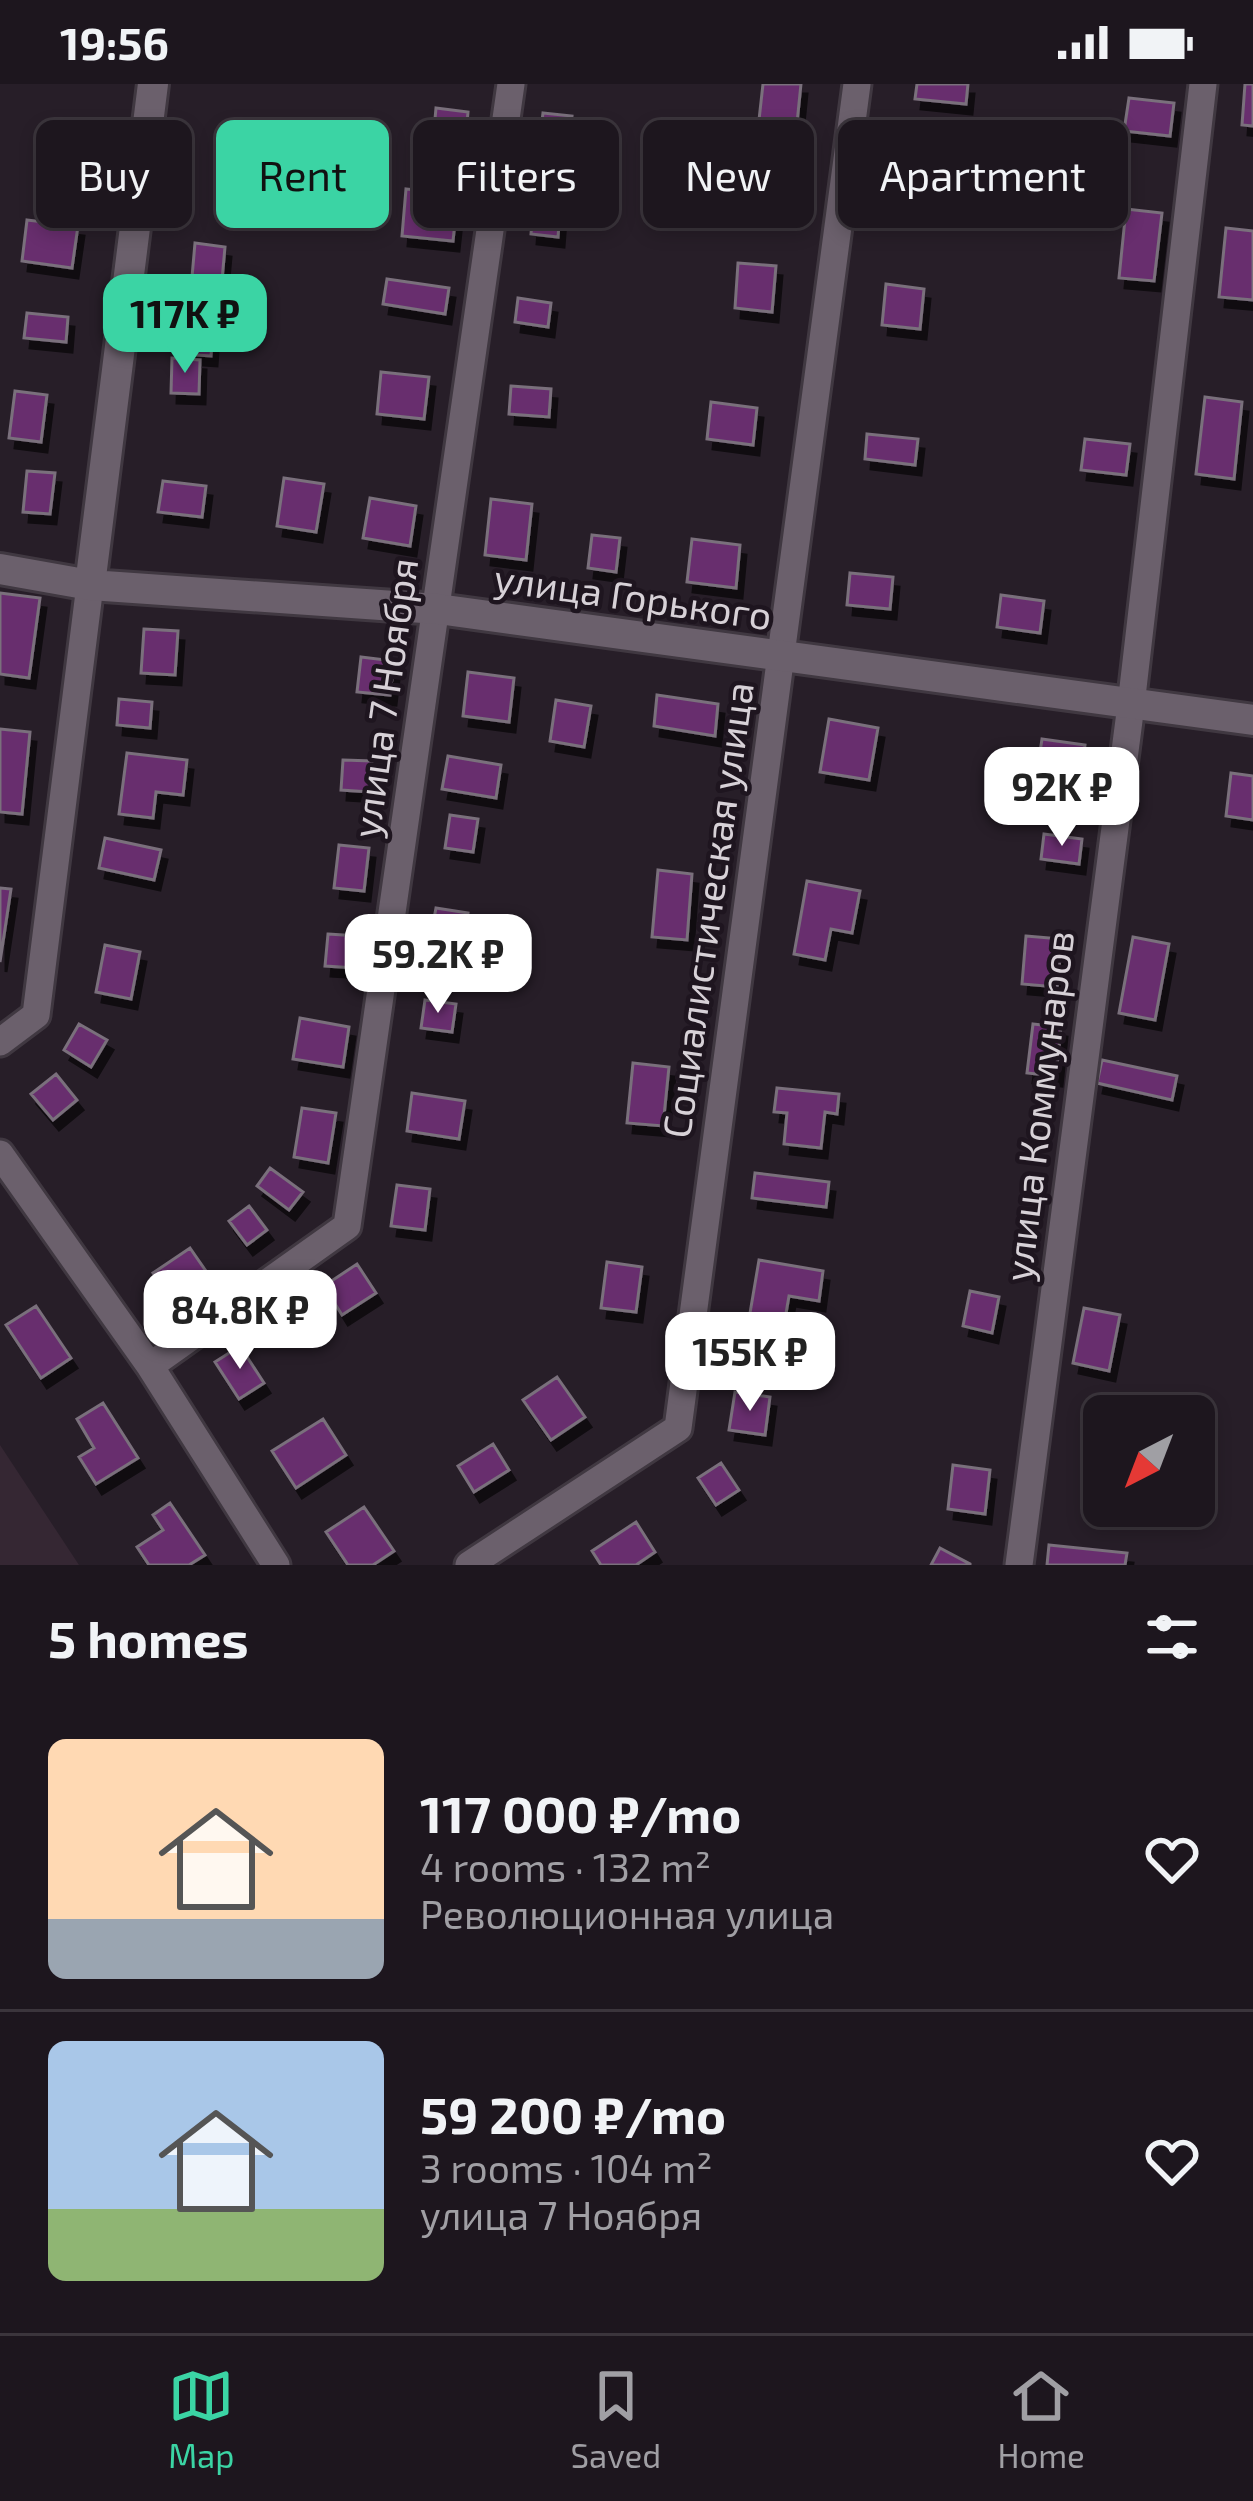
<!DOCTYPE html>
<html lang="en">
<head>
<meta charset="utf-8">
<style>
  body { margin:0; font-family:"Exo 2",sans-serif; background:#2a232b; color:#f1f3f6; height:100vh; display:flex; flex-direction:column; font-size:45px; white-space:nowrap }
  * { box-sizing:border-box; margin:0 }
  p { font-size:39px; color:#a09fa4 }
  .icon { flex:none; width:66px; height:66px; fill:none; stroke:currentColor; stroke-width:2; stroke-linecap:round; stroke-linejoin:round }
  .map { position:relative; height:1481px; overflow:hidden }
  .details { display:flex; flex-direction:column; background:#1d161e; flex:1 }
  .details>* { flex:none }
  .hud { position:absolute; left:36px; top:36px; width:1182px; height:108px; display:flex; gap:24px }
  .needle { width:78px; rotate:222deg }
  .buttons { position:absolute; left:1083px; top:1311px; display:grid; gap:24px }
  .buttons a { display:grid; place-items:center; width:132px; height:132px; border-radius:18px; background:#1d161e; box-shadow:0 6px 18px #0003,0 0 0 3px #3b353c; font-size:60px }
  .price { position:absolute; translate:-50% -102px; padding:0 27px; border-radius:24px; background:#fff; color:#222; font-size:39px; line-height:78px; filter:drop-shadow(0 3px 6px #0008) }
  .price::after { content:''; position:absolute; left:50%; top:72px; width:36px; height:27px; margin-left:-18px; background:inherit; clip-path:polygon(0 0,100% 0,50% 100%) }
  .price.current { background:#3bd4a4; color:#111 }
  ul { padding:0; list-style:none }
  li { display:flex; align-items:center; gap:36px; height:300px; padding:0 48px }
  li+li { border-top:3px solid #3b353c }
  li span { display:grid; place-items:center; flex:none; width:336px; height:240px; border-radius:18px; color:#555 }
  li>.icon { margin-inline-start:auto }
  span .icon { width:144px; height:144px; fill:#fffc; stroke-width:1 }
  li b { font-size:51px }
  h2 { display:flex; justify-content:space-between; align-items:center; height:144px; padding:0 48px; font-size:51px }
  .tag { padding:0 42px; border-radius:18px; background:#1d161e; box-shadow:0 6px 18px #0003,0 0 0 3px #3b353c; font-size:42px; line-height:108px }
  .tag.current { background:#3bd4a4; color:#111 }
  .status { display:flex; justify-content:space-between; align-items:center; height:84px; padding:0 60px; background:#1d161e; direction:ltr }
  .status svg { height:33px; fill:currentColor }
  .menu { display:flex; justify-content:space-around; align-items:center; height:168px; border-top:3px solid #3b353c; background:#1d161e; font-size:33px; color:#a09fa4 }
  .menu a { display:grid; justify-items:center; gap:6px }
  .menu .current { color:#3bd4a4 }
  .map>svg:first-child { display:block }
  .education { fill:#352733 }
  .building { fill:#672f6e; stroke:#7a6f7c; stroke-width:3; filter:url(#shadow) }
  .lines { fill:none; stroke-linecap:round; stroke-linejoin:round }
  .minor-casing { stroke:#403841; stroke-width:33 }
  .tertiary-casing { stroke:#403841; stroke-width:36 }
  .minor { stroke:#6b606c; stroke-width:27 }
  .tertiary { stroke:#6b606c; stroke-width:30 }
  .labels { text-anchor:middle; stroke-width:9; stroke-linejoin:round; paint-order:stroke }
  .street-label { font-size:39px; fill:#d7d1d7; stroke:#1e151f }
</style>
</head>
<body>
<div class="status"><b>19:56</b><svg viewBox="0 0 49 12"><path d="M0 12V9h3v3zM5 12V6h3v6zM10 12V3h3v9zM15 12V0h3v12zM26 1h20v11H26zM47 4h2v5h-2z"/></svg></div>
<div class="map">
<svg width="1253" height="1481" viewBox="0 0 1253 1481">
  <defs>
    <filter id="shadow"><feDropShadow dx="6" dy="10" stdDeviation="0" flood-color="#0009"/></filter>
  </defs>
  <rect width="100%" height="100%" fill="#271e28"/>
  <path class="education" d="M0,1361L79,1481H0Z"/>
  <path class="building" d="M763,0H801L796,49L758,45Z
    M917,0H968L966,20L915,15Z
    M1245,0H1253V42L1242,41Z
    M1129,14L1174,19L1170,52L1124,47Z
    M436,24L468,28L466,51L434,46Z
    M543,29L572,32L569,64L539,61Z
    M39,44L91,51L87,78L36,72Z
    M903,78L944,84L940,113L900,108Z
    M406,105L458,110L453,157L402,152Z
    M533,125L560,127L558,153L531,150Z
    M1126,125L1162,129L1154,197L1119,194Z
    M27,136L78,142L72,184L22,177Z
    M1226,144L1253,147V216L1219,213Z
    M195,159L225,163L222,196L192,193Z
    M738,179L776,182L772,228L735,224Z
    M387,195L449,204L445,230L383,220Z
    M886,200L924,205L920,245L882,241Z
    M518,214L551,219L548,243L515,238Z
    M27,229L68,233L66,258L24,254Z
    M184,242L213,244L211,272L182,270Z
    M172,274L200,276L199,310L171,309Z
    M381,288L429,293L424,335L377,330Z
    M511,302L551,305L549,333L509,330Z
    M15,307L47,311L41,358L9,354Z
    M1205,313L1242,318L1234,395L1196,390Z
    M711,318L757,324L753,361L707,355Z
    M867,350L918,355L915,381L865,375Z
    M1085,355L1130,360L1126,391L1081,386Z
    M27,387L55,389L50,430L23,428Z
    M284,394L324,400L316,448L277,442Z
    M163,397L206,402L202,433L158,428Z
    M370,414L416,422L410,462L363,454Z
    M491,415L532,420L526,476L485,471Z
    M592,451L620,454L616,488L588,484Z
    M692,455L740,461L736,504L687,498Z
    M850,489L893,493L890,525L847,521Z
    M0,509L40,514L29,594L0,590Z
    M1001,511L1044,517L1040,549L997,543Z
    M144,545L178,547L175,591L141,589Z
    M361,573L394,577L390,611L357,608Z
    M468,588L514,594L509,638L463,632Z
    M657,611L718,620L715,652L654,642Z
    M119,615L152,618L150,644L117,641Z
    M556,616L591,622L584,663L550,657Z
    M829,635L878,644L869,696L820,688Z
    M0,645L30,648L22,730L0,728Z
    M1042,655L1085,661L1077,720L1033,714Z
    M127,669L187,676L183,711L156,708L153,734L119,730Z
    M448,672L501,681L496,714L442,705Z
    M343,676L372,677L370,708L341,706Z
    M1231,689L1253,692V736L1226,732Z
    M450,731L478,735L473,768L445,764Z
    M1044,750L1082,755L1079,780L1041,775Z
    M105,754L161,766L154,796L99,784Z
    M339,761L369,764L364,807L334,804Z
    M658,786L692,790L687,856L652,853Z
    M807,797L860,807L852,849L831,845L825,876L794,870Z
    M0,804L11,805L0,878Z
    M436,824L468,829L464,856L431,850Z
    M328,850L358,852L356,884L325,882Z
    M1026,852L1062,855L1057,903L1022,900Z
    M1133,853L1169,860L1155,936L1119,929Z
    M105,861L140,868L131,915L96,908Z
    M425,916L456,920L452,948L421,944Z
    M300,934L349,943L343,983L293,975Z
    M79,940L107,956L91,983L64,966Z
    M1033,940L1061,943L1056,992L1027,989Z
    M1102,976L1177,992L1172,1016L1097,999Z
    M633,979L669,983L663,1042L627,1039Z
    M56,990L77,1016L53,1036L31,1010Z
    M777,1004L839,1010L837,1030L825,1028L821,1064L784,1060L787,1029L774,1028Z
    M412,1009L465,1017L459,1055L407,1047Z
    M302,1024L336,1029L328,1079L294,1073Z
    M270,1084L303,1108L289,1126L257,1102Z
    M755,1089L829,1098L826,1123L752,1114Z
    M397,1101L430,1105L425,1146L391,1142Z
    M249,1122L267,1146L247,1161L229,1137Z
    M190,1164L208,1190L171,1216L153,1189Z
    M759,1176L823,1187L819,1217L789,1212L784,1241L749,1235Z
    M607,1178L642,1183L636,1228L601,1224Z
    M357,1180L376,1209L342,1231L324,1202Z
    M970,1207L999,1213L992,1249L963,1242Z
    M36,1222L71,1274L41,1294L6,1241Z
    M1084,1224L1120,1231L1109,1287L1073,1279Z
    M240,1262L264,1299L239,1315L215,1278Z
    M557,1293L585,1333L551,1356L523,1316Z
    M735,1308L770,1313L765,1351L729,1346Z
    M103,1319L138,1374L96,1400L79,1373L94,1364L77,1335Z
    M323,1335L346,1371L296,1404L272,1367Z
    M493,1360L509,1386L474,1408L458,1382Z
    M721,1379L739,1406L716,1421L698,1394Z
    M953,1381L990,1386L985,1430L948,1425Z
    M170,1419L205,1471L189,1481H149L137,1463L163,1446L153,1431Z
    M364,1423L394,1467L373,1481H348L326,1448Z
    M636,1438L655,1468L636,1481H601L592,1467Z
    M1049,1461L1127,1469L1125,1481H1047Z
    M940,1464L970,1480V1481H931Z"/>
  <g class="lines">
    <defs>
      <path id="minor" d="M0,958L36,931L90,501
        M0,1070L150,1282L276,1481
        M150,1282L347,1142L511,0
        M469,1481L678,1344L857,0
        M1019,1481L1131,621L1203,0"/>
      <path id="tertiary" d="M0,485L90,501L438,525L1253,636
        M90,501L153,0"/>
    </defs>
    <use href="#minor" class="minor-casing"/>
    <use href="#tertiary" class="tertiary-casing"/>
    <use href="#minor" class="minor"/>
    <use href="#tertiary" class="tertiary"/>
  </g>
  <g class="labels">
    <g class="street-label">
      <text transform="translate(633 513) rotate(8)" y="14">улица Горького</text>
      <text transform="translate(385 614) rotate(-82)" y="14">улица 7 Ноября</text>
      <text transform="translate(708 826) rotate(-82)" y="14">Социалистическая улица</text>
      <text transform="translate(1039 1022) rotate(-83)" y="14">улица Коммунаров</text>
    </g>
  </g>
</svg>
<div class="buttons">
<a><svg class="needle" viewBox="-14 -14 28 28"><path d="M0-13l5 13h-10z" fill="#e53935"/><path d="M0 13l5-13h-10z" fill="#a09fa4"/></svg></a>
</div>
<b class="price current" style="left:185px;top:292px">117K ₽</b>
<b class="price" style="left:1062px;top:765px">92K ₽</b>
<b class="price" style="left:438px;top:932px">59.2K ₽</b>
<b class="price" style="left:240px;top:1288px">84.8K ₽</b>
<b class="price" style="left:750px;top:1330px">155K ₽</b>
<div class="hud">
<a class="tag">Buy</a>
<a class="tag current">Rent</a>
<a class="tag">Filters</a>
<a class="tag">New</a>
<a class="tag">Apartment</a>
</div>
</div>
<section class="details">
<h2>5 homes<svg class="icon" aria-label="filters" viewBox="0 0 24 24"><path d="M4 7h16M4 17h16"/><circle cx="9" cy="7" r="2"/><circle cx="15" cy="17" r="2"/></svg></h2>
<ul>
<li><span style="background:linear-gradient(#ffd9b3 75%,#9aa5b1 0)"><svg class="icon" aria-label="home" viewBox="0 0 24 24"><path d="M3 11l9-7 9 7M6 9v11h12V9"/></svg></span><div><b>117 000 ₽/mo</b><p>4 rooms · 132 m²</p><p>Революционная улица</p></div><svg class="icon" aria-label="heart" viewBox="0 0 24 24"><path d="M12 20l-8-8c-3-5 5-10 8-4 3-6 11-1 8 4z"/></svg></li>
<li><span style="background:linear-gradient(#a9c7e8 70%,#8fb573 0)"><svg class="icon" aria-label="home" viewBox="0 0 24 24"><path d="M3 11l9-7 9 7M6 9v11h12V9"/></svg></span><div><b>59 200 ₽/mo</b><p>3 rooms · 104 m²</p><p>улица 7 Ноября</p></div><svg class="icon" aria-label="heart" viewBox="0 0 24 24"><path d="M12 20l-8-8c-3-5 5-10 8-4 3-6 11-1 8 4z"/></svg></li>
</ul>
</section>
<nav class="menu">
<a class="current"><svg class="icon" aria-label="map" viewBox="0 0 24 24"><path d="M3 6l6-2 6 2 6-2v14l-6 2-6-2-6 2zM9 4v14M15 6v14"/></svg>Map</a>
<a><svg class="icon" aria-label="saved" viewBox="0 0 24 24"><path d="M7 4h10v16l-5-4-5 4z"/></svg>Saved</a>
<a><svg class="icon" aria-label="home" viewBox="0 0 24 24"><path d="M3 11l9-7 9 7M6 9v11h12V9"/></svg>Home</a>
</nav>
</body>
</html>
